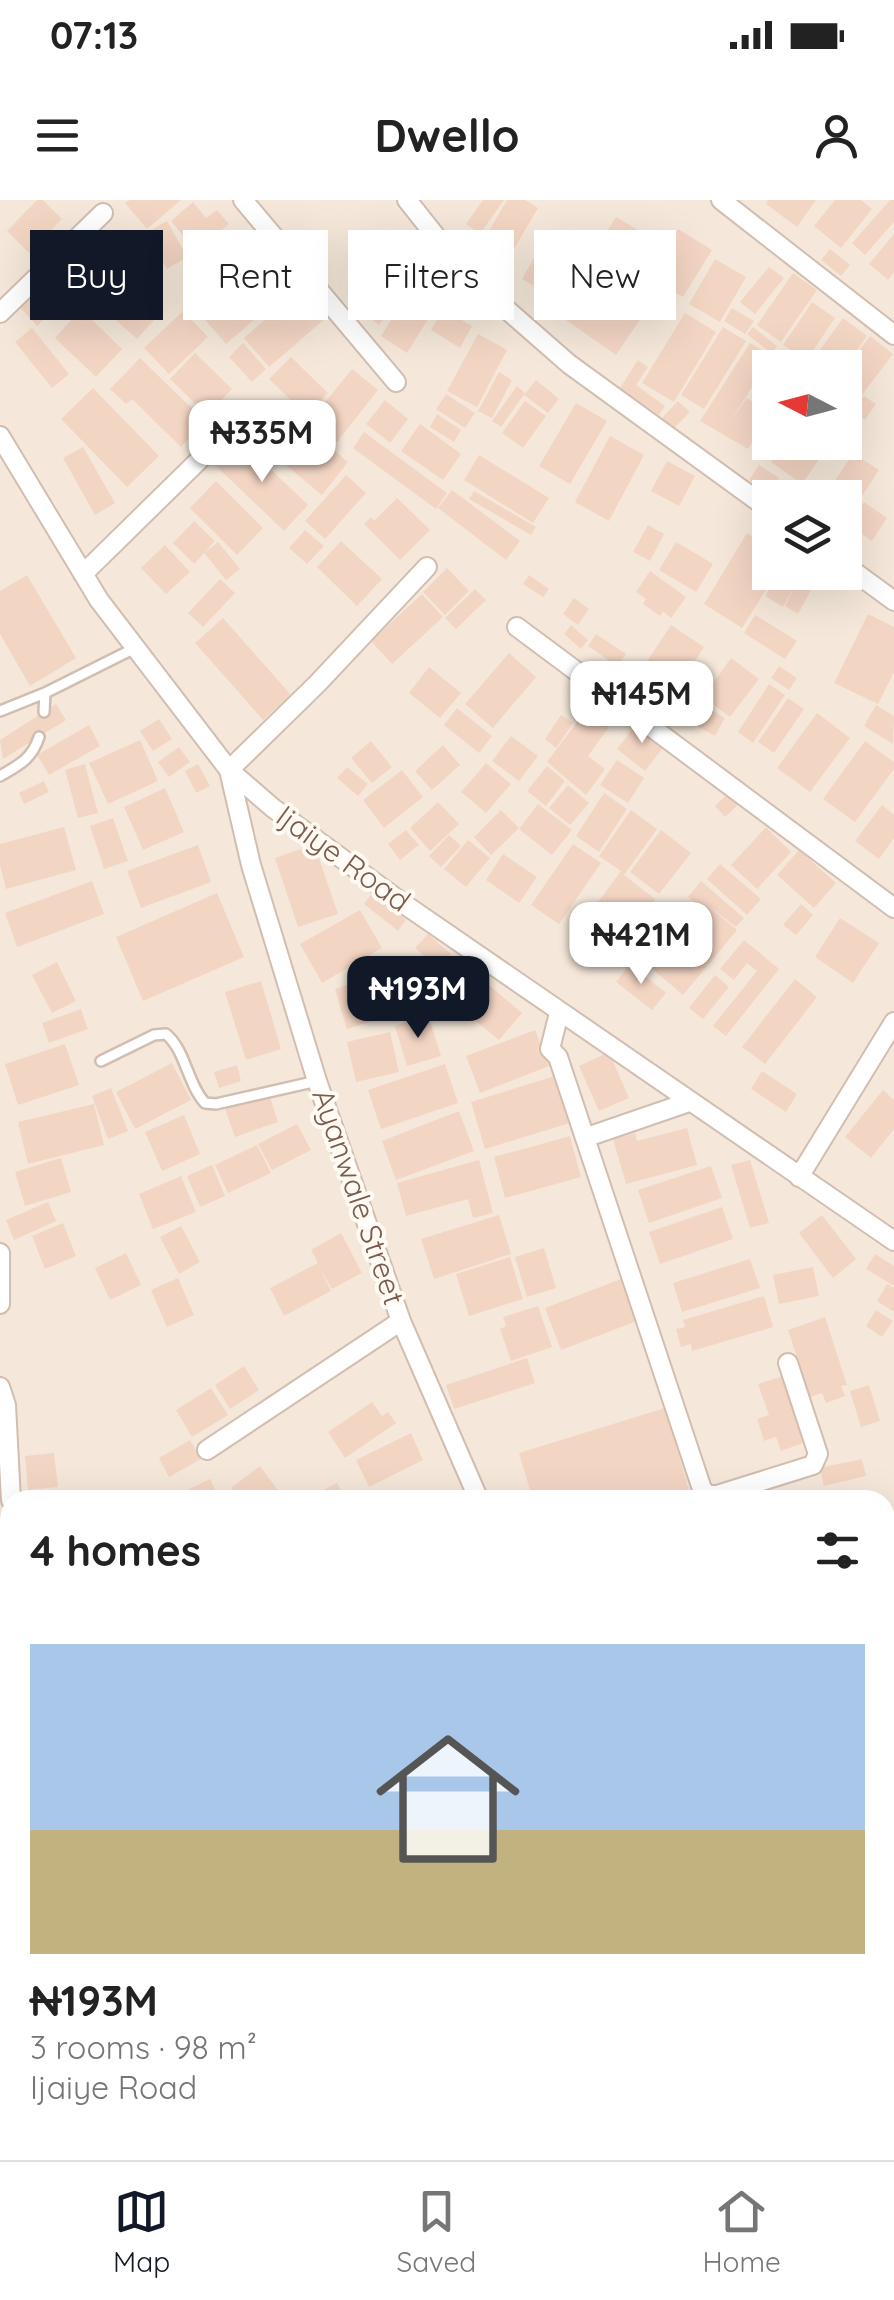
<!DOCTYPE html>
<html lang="en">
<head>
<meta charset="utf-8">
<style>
  body { margin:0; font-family:Quicksand,sans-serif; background:#f2f2f2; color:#222; height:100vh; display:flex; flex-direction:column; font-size:38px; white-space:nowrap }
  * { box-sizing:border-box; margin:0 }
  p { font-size:32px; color:#767676 }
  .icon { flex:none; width:55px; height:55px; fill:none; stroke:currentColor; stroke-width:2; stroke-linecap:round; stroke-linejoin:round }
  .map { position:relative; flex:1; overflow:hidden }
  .panel { position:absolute; left:0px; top:1290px; width:895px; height:670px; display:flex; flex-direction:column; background:#fff; border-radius:30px 30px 0 0; box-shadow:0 10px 40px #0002 }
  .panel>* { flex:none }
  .top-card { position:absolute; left:30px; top:30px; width:835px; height:90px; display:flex; gap:20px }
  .needle { width:65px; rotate:276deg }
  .buttons { position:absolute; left:752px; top:150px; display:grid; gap:20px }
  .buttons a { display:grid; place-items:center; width:110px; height:110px; border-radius:0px; background:#fff; box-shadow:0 10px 40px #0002; font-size:50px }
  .price { position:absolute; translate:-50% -85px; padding:0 22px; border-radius:20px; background:#fff; color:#222; font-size:32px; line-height:65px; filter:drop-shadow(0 2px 5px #0008) }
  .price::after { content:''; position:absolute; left:50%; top:60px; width:30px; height:22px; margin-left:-15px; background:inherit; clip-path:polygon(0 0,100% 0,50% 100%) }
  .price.selected { background:#111827; color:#fff }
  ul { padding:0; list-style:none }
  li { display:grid; align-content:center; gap:20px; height:530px; padding:0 30px }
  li+li { border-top:2px solid #e0e0e0 }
  li span { display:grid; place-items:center; height:310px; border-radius:0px; color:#555 }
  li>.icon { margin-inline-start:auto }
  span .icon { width:180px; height:180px; fill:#fffc; stroke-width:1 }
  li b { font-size:42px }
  h2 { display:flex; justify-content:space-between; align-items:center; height:120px; padding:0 30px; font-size:42px }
  .chip { padding:0 35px; border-radius:0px; background:#fff; box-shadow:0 10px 40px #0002; font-size:35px; line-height:90px }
  .chip.selected { background:#111827; color:#fff }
  .status { display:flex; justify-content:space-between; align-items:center; height:70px; padding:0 50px; background:#fff; direction:ltr }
  .status svg { height:28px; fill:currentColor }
  header { display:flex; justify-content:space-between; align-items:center; height:130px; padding:0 30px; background:#fff; font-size:45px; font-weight:700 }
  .tabs { display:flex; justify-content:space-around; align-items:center; height:140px; border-top:2px solid #e0e0e0; background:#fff; font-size:28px; color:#767676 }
  .tabs a { display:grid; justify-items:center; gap:5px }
  .tabs .selected { color:#111827 }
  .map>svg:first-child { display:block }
  .residential { fill:#f5e8da; fill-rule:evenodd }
  .building { fill:#f3d5c3 }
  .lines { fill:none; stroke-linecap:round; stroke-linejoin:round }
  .service-casing { stroke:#d1beb0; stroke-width:14 }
  .minor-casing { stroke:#d1beb0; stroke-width:22 }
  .service { stroke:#fff; stroke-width:9 }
  .minor { stroke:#fff; stroke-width:18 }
  .labels { text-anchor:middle; stroke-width:8; stroke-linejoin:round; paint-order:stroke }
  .street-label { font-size:30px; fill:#7a5c4d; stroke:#fffaf3 }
</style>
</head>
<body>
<div class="status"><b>07:13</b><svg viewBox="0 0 49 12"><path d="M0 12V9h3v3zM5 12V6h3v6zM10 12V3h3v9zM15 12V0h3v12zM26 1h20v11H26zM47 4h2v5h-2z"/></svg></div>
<header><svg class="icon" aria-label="menu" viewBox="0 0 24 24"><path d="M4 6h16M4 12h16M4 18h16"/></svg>Dwello<svg class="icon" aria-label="person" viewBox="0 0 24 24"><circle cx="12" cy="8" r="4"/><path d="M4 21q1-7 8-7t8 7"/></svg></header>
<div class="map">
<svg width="894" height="1960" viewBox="0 0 894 1960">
  <rect width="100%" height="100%" fill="#fdf6ec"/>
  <path class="residential" d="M0,0H894V1960H0ZM770,168H845V242H770ZM770,298H845V372H770ZM10,1300H885V1950H10Z"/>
  <path class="building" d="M37,0H43L62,19L29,53L7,31Z
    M129,0H181L147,29L125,3Z
    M483,0H504L480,34L466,24Z
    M507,0H525L538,8L505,64L479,48Z
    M768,0H816L797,27L766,4Z
    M835,0H861L872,9L841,48L814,26Z
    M890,0H894V22L865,55L852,43Z
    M193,2L206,18L217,10L229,24L196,51L171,21Z
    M616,17L658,42L638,74L596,49Z
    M167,21L187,57L167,69L146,33Z
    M678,29L712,50L683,97L649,77Z
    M122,30L162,71L144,89L104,48Z
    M894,34V72L888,80L869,64Z
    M380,42L395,60L364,85L349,66Z
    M830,49L850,65L841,76L821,60Z
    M535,56L564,72L551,96L522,79Z
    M98,58L160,113L137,139L75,83Z
    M715,59L746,77L720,122L689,104Z
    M582,66L599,77L581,107L607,68L653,100L616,155L553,111Z
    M391,67L411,83L379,125L358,108Z
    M769,67L784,78L755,114L740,102Z
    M251,72L276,101L226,144L201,115Z
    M421,72L447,89L407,153L381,136Z
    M793,73L817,90L781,142L757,125Z
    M47,75L67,97L37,126L17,104Z
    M301,88L327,117L269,167L244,138Z
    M812,102L835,118L806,161L783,145Z
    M732,108L754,121L745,134L724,121Z
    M81,109L122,149L96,177L55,138Z
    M443,109L472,126L460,148L431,130Z
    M183,111L208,137L169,174L144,148Z
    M685,113L716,132L674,202L642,183Z
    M843,118L867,136L844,168H807Z
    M723,127L746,141L704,209L681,195Z
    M753,127L777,146L772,154L747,134Z
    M32,128L69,174L52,188L15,142Z
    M478,134L507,150L477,207L447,191Z
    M870,136L893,154L852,208L845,202V169Z
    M243,143L266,169L252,182L229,157Z
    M750,143L772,156L730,222L747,198L770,213L748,249L700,221Z
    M195,153L232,189L207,215L170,179Z
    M291,157L328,193L306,215L269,179Z
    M140,158L205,221L181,247L132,199L126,204L110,189Z
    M638,160L648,167L636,185L665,206L659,215L620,188Z
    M352,169L378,190L337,242L310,221Z
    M499,172L512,180L492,218L478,211Z
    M536,180L559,199L548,213L524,195Z
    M517,186L525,193L501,227L492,221Z
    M93,188L159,256L127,287L61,219Z
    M446,194L475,213L465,228L436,209Z
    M864,196L876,204L865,220L853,212Z
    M385,200L408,219L390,243L366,224Z
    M525,201L546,216L523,248L502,233Z
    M678,201L690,212L672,230L661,219Z
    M263,202L273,215L253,231L243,218Z
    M576,203L607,221L570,284L539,266Z
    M284,205L307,229L297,240L273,215Z
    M437,214L461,230L454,242L430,227Z
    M271,220L288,239L265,260L248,240Z
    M420,224L461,254L443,280L401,251Z
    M309,229L348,262L322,295L275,256L289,239L296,245Z
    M364,232L447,293L436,309L353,248Z
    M610,236L644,255L609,321L575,302Z
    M240,240L308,305L284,331L215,265Z
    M784,242H831L802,284L771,262Z
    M83,247L115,303L95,315L63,258Z
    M853,253L879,270L845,322V298H824Z
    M479,255L549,298L533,323L464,280Z
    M667,261L695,276L679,306L651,291Z
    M759,265L779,278L769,293L749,280Z
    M346,275L366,293L325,339L305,321Z
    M216,281L263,328L237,355L190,308Z
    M452,290L520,341L506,360L438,308Z
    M474,291L536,327L531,335L469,299Z
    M397,298L430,330L400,360L364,324L371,317L374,321Z
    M864,302L887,318L872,341L848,325Z
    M194,321L215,341L194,364L173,343Z
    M648,325L664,334L650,361L633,352Z
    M305,330L324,346L307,364L289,348Z
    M747,333L770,348V372H777L742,428L704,404Z
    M341,341L382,379L357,406L317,367Z
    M218,342L240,369L226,380L204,353Z
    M676,342L713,364L696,392L659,370Z
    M165,345L190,372L166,394L141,368Z
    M447,368L469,391L445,415L423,392Z
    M650,371L686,397L671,418L663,411L660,416L643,404L646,399L636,392Z
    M780,372H821L798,414L785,406L799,379L783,407L765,396Z
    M27,375L76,458L30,486L0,434V391Z
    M529,375L549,389L543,397L523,384Z
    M220,379L235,393L203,427L188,413Z
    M475,389L486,400L456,429L445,418Z
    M422,394L443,417L392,464L371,441Z
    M574,398L589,409L578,425L563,414Z
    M868,414L894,427V472L878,504L834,483Z
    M755,415L797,441L785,459L744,433Z
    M223,418L291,495L263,520L195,443Z
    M571,425L588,440L581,449L564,434Z
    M671,425L704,447L674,494L640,472Z
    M596,434L626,454L617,466L588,446Z
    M509,453L536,477L493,528L465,504Z
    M731,458L759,479L730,517L703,497Z
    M779,466L797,478L789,490L771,478Z
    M429,467L461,493L440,518L409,493Z
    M769,484L785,495L753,543L738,532Z
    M684,494L725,518L715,536L673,512Z
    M788,498L804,509L774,553L758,542Z
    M56,504L66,520L3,559L0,540Z
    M876,505L894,516L893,544L864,526Z
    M457,508L492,536L479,553L444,525Z
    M586,510L609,527L588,556L605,569L586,595L547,562Z
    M817,513L850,538L810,592L777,568Z
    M561,515L573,523L556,548L545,539Z
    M159,519L172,539L153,551L140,531Z
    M638,522L666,544L645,571L617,549Z
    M89,525L100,546L49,575L37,555Z
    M511,536L538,556L519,581L492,561Z
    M140,540L158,581L108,604L89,563Z
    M371,541L392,567L372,583L351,558Z
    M865,541L894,562V569L855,622L823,599Z
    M443,545L460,565L432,590L415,571Z
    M179,547L190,562L169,577L158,562Z
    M617,560L644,578L628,603L600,585Z
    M486,563L511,584L486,613L461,592Z
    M85,564L98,613L78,618L65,570Z
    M198,564L210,586L196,593L185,571Z
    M547,566L565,581L546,606L527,591Z
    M347,567L368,584L358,596L337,578Z
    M402,570L423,597L384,628L363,600Z
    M44,581L49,592L24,604L19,593Z
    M568,585L589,603L570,625L549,608Z
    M165,588L184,632L143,650L124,607Z
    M604,593L627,609L599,652L576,636Z
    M728,593L739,604L725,617L715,606Z
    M438,602L459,624L430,651L410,628Z
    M538,604L572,630L552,655L519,629Z
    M882,605L894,615V638L879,659L855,641Z
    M501,610L519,628L491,655L474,637Z
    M631,610L657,629L624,675L655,699L608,762L573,736L621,671L599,656Z
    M113,618L128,661L104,669L90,626Z
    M64,627L76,670L6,689L0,665V644Z
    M766,627L791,652L757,689L731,665Z
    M406,630L419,645L400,660L388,644Z
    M661,630L691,653L659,694L630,672Z
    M449,635L461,646L441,667L429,656Z
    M468,640L490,658L466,687L444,669Z
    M314,644L338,714L298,727L275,658Z
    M573,644L601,663L559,724L531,705Z
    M198,645L211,682L141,708L127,671Z
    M799,650L836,683L814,708L777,675Z
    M503,654L537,677L519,703L486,680Z
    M720,664L761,699L747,715L707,679Z
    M92,681L104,714L17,747L5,713Z
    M701,681L744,718L736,727L701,700L737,730L683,795L648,765L697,705L688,697Z
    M217,693L244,757L143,801L116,737Z
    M372,693L406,720L398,731L364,704Z
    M801,704L813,715L796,735L783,725Z
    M360,710L382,748L322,783L300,744Z
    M840,718L879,743L853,783L815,757Z
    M654,726L664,735L637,767L626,758Z
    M428,734L451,754L438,768L415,748Z
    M744,740L779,769L726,836L713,826L757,771L747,763L734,780L720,769Z
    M459,760L522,813L499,840L436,788Z
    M57,762L76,801L52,813L32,775Z
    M630,764L666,793L652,810L616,782Z
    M410,765L423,805L347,829L335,789Z
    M715,775L729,787L703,819L689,808Z
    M795,779L817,797L765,864L742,847Z
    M261,781L281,849L246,860L225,792Z
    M81,809L88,829L49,843L42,823Z
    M428,815L441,856L407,866L395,826Z
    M535,830L549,866L480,893L466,856Z
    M390,832L399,872L356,882L347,842Z
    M65,844L79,885L18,905L5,864Z
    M609,852L629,898L599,911L579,866Z
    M172,863L191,900L135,929L116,892Z
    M445,864L458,903L381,929L368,890Z
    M237,865L241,881L219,888L214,872Z
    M762,871L797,894L786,912L751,889Z
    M558,875L573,922L485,949L471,902Z
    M111,888L128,931L108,939L92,896Z
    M883,890L894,900V929L871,958L845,937Z
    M269,894L278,922L235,937L225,909Z
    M94,904L104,945L28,964L18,922Z
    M459,911L474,951L396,980L382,941Z
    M184,915L200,954L162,971L145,932Z
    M297,924L311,950L272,970L258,944Z
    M687,928L697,965L626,984L613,939L635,933L637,941Z
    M570,936L581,977L505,998L494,957Z
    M257,945L271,973L228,993L215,965Z
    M61,958L71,992L25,1006L15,972Z
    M479,960L493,1013L473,1018L468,999L406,1016L397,983Z
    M750,960L769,1023L750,1028L731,965Z
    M212,965L225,996L200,1007L187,976Z
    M711,966L722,998L649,1023L638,990Z
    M181,976L196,1012L153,1029L139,994Z
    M48,1002L56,1021L14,1040L6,1020Z
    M722,1007L733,1039L660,1064L649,1032Z
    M499,1015L511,1054L434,1079L421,1039Z
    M822,1015L856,1059L833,1078L799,1033Z
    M63,1023L76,1056L45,1069L32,1036Z
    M181,1026L200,1062L179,1074L160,1037Z
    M341,1033L362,1073L332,1089L320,1069L331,1091L284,1116L270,1088L318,1063L311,1050Z
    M544,1048L556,1088L527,1097L515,1057Z
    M126,1053L141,1085L110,1100L95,1068Z
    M875,1054L894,1066V1086L866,1069Z
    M510,1057L523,1099L469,1116L456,1074Z
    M750,1059L760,1088L682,1112L673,1083Z
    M813,1067L819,1096L779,1104L773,1075Z
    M178,1078L194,1115L167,1127L151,1090Z
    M621,1079L637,1121L561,1150L545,1108Z
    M887,1084L894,1088V1112L877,1101Z
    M764,1096L773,1127L692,1151L691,1144L681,1147L676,1129L685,1127L683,1120Z
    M538,1106L552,1147L511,1161L500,1129L506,1126L503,1117Z
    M876,1110L893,1121L882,1137L866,1126Z
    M825,1117L847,1185L841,1186L845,1196L826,1203L822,1193L810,1197L788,1130Z
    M527,1158L535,1183L454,1209L446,1185Z
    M244,1166L259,1190L230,1209L215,1185Z
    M789,1174L811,1240L781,1251L776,1237L764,1241L757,1219L769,1215L758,1184Z
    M869,1185L880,1221L861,1227L850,1191Z
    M211,1188L228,1215L192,1237L176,1210Z
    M372,1202L382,1216L388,1212L396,1223L345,1258L328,1232Z
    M665,1208L691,1297L681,1300H533L519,1253Z
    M411,1233L423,1260L369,1287L356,1260Z
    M190,1240L201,1259L169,1277L159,1258Z
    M54,1253L58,1287L28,1290L25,1256Z
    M862,1259L866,1276L824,1286L820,1268Z
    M260,1266L285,1300H240L231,1288Z
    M210,1279L220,1300H182L179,1294Z
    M337,1283L346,1300H303Z
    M889,1428L894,1449V1477L885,1480V1429Z
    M890,1582L894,1583V1624L885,1644V1593Z
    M116,1950H160V1951L118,1960Z
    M225,1950H264L266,1960H228Z
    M280,1950H314L317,1960H283Z
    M479,1950H507L512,1958L484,1960Z
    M747,1950H776L787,1960H738Z"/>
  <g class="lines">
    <defs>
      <path id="service" d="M0,511L45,493L137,447
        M44,512L45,493
        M0,576C19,565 32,559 39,537
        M101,861L154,835L166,834C186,851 187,883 205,903L216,904L317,881"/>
      <path id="minor" d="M243,0L396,182
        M407,0L465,73L569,164L770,310
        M721,0L894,135
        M0,113L103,13
        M0,236L99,400L229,570L273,608L404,704L894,1041
        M845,365L894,401
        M427,367L317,484L229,570L251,665L317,881L401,1121L479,1300
        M83,374L242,218
        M517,427L894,708
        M559,813L550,849L558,857L702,1289L708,1295H717L813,1265L818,1254L788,1163
        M587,937L689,902
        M799,977L894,822
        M0,1053V1104
        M0,1187L6,1205L11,1300
        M207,1250L401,1121
        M0,1442L10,1438
        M885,1707L894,1711
        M0,1806L10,1807
        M67,1950L68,1960
        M215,1950L217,1960
        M669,1950L681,1960
        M881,1950L894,1959
        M417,1960L437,1950"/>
    </defs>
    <use href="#service" class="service-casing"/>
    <use href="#minor" class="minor-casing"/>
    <use href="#service" class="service"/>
    <use href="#minor" class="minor"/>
  </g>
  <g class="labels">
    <g class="street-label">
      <text transform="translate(343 659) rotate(36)" y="10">Ijaiye Road</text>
      <text transform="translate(358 997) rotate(71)" y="10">Ayanwale Street</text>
    </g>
  </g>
</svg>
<div class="buttons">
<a><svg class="needle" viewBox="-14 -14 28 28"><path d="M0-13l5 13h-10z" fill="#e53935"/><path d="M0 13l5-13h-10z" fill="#767676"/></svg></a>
<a><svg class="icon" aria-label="layers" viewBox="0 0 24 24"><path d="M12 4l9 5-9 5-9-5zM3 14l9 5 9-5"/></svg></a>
</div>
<b class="price" style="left:262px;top:285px">₦335M</b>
<b class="price" style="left:642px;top:546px">₦145M</b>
<b class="price" style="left:641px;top:787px">₦421M</b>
<b class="price selected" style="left:418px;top:841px">₦193M</b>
<div class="top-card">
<a class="chip selected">Buy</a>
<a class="chip">Rent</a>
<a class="chip">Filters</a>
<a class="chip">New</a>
</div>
<section class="panel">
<h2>4 homes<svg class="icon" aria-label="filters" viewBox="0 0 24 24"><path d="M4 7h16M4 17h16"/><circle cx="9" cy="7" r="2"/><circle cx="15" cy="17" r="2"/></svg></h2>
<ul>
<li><span style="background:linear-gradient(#a9c7e8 60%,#c2b280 0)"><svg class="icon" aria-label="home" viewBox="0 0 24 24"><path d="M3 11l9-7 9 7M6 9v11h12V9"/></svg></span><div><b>₦193M</b><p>3 rooms · 98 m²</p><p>Ijaiye Road</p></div></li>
</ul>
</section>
</div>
<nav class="tabs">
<a class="selected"><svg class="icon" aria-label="map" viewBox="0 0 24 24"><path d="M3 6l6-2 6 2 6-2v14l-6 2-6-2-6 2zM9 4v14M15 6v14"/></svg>Map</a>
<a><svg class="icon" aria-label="saved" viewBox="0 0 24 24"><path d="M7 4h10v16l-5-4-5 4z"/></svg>Saved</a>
<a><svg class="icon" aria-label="home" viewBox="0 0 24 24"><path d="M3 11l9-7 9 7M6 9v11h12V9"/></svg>Home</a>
</nav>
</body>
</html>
